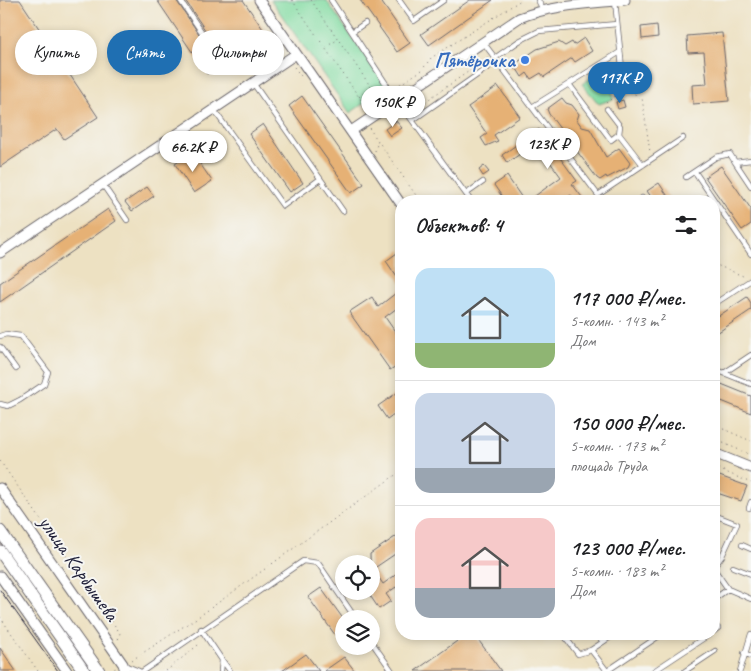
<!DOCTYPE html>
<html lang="ru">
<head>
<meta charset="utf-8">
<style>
  body { margin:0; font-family:Caveat,sans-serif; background:#f6f6f6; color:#202124; height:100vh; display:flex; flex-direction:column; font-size:19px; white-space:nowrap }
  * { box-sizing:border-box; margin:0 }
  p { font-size:16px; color:#757577 }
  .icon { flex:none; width:28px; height:28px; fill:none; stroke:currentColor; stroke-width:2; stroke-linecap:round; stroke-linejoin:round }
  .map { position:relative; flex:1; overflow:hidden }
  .drawer { position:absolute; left:395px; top:195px; width:325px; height:445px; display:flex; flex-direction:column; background:#fff; border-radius:20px; box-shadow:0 2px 8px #0003 }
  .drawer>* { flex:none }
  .hud { position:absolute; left:15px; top:30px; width:305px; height:45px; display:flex; gap:10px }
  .controls { position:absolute; left:335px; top:555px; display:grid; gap:10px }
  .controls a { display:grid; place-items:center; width:45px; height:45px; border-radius:50%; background:#fff; box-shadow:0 2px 8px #0003; font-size:25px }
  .price { position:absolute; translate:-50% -42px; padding:0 11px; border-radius:18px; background:#fff; color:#222; font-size:16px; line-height:32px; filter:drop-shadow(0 1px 2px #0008) }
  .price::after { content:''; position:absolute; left:50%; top:30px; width:15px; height:11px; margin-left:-8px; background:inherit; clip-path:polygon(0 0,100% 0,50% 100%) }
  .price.selected { background:#1f6fb2; color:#fff }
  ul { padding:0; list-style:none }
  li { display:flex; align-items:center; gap:15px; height:125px; padding:0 20px }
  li+li { border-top:1px solid #e0e0e0 }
  li span { display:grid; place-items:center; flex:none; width:140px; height:100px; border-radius:15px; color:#555 }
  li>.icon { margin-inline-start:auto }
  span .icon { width:60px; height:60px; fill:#fffc; stroke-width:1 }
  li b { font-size:21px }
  h2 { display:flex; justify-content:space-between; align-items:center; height:60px; padding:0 20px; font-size:21px }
  .tag { padding:0 18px; border-radius:22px; background:#fff; box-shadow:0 2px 8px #0003; font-size:18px; line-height:45px }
  .tag.selected { background:#1f6fb2; color:#fff }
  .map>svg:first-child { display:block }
  .green { fill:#81dba1; stroke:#527e6e }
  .building { fill:#e6b175 }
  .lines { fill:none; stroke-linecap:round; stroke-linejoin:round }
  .service-casing { stroke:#69656a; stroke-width:6 }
  .minor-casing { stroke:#69656a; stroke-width:11 }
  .tertiary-casing { stroke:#69656a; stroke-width:13 }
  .path { stroke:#69656a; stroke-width:1; stroke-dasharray:1 4; stroke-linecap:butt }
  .service { stroke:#fff; stroke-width:4.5 }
  .minor { stroke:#fff; stroke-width:9 }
  .tertiary { stroke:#fff; stroke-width:11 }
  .tram { stroke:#22223b; stroke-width:1 }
  .shop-dot { fill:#3f7fe0; stroke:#f6f6f2; stroke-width:2 }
  .labels { text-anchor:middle; stroke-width:4; stroke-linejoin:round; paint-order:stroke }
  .shop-label { font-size:21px; font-weight:bold; fill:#366cbe; stroke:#f6f6f2; text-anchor:end }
  .street-label { font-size:21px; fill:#22223b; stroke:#f6f6f2 }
</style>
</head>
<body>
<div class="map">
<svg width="751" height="671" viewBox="0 0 751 671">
  <rect width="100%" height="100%" fill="#f6f6f2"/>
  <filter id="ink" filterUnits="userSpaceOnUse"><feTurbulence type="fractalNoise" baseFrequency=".02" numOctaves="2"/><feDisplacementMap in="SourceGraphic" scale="10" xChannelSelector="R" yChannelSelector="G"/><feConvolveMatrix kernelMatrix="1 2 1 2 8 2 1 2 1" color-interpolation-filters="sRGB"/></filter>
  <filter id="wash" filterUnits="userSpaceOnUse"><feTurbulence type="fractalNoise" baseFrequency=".0096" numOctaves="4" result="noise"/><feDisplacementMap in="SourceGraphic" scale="20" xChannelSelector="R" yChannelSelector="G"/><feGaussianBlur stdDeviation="1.12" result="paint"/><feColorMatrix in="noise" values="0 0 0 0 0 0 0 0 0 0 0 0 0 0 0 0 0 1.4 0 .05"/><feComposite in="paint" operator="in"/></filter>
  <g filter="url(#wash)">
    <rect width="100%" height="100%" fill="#ede1c2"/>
    <path class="green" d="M271,0H326L387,87L350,113Z
      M610,65L613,99L599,104L582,84Z"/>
    <g id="blocks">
      <path class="building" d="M0,0H20L98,117L64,139L57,129L0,167Z
        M157,0H176L220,65L207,74Z
        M185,0H243L267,35L226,61Z
        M360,0H380L410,43L397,52Z
        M470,0H493L429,45L421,34Z
        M657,25L658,37L642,39L641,27Z
        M722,33L729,101L693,104L692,85L707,84L704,52L688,53L687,36Z
        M584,38L592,51L575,62L572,58L544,77L541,73L531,79L527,73L522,77L517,69L509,68L537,49L559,42L565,46L572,42L574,45Z
        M498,86L520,117L494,135L498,141L486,146L481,138L487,134L468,107Z
        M302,96L364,184L351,193L289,106Z
        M562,98L566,103L572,105L579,114L577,120L582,127L590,129L606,157L619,148L630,163L628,167L607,178L606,176L600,180L597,178L549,114L547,109Z
        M623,100L625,107L618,109L616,102Z
        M396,121L402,128L390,136L385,129Z
        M263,124L303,183L290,192L249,134Z
        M539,129L577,181L572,184L585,201H575L571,195L562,201H528L561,177L536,143L507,163L502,155Z
        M192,152L212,181L194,193L175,164Z
        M484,166L489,172L483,176L479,170Z
        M721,166L751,209V224L742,230L705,177Z
        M507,176L524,201H505L494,185Z
        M659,183L671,201H654L647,191Z
        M147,187L154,196L132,211L125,202Z
        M108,209L116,221L0,302V283Z
        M401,250V283L386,261Z
        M401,289V305L385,317L401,340V363L390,370L349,312L372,297L378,307Z
        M747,297L751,303V310L714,335V319Z
        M714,381L751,396V413L714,398Z
        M401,390V409L387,419L378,406Z
        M714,474L747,486L741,501L714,492Z
        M401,533V550L373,569L383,584L401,571V594L396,587L386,594L391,601L379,609L367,591H371L370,554Z
        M321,588L344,620V634L338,639L308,597Z
        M467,634H474L501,671H415Z
        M0,648L16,671H0Z
        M306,654L319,671H282Z
        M344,657L355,671H324Z"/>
    </g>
  </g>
  <g filter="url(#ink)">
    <use href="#blocks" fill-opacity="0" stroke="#69656a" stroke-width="1"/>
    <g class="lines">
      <defs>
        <path id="service" d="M180,0L222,62
          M331,0L390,90L471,201
          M399,0L414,21L444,0
          M538,0L543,10
          M615,1L622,68L632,79L643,78
          M352,32L365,23
          M483,42L598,195L683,138
          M495,58L519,41L539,31L617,24
          M253,83L343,211
          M569,84L611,140L619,134L643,165
          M532,107L620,52
          M607,109L620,126L619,134
          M214,110L283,206L320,179
          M413,120L497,61
          M751,160L735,162L751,186
          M695,172L751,254
          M686,177L716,157L730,154L735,162
          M103,185L127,220
          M466,194L483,182
          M642,198L645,201
          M714,304L751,280
          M0,336L6,334L21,336L48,372L44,384L20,400L8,406L0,404
          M0,347L16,369
          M714,369L751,384
          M724,373L751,355
          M749,508L751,502
          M714,515L737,524L722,556L714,567
          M742,545L751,549
          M733,567L751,574
          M714,569L728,589L751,599
          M714,599L728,589
          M201,629L222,660L221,671
          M714,631L718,628
          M563,634L578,654L591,650L615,634
          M597,634L603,642
          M371,641L392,671
          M591,650L607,671
          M744,653L751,656
          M222,660L230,671
          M124,665L139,671
          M143,671L303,561L318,563L356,619
          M607,671L662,634
          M654,671L710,634
          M685,671L715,651
          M740,671L751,634"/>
        <path id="minor" d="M259,0L401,204
          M351,131L519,18C553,5 589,4 625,0
          M0,253L296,54
          M714,453L751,468
          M0,488L123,664L125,671
          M0,576L67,671"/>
        <path id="tertiary" d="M0,531L99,671
          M0,551L84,671"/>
      </defs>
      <use href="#service" class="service-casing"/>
      <use href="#minor" class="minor-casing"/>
      <use href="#tertiary" class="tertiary-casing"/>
      <path class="path" d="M292,0L361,100
        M311,0L373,90
        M326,47L337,40
        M294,67L301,76
        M617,73L620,86L642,98L650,152
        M396,87L422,70L431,58L521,0
        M359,97L372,88L380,89
        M606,103L624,89
        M413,110L488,58
        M369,128L420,201
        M375,151L378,141
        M397,211L401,217
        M714,264L743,276
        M714,425L751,441
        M714,439L751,455
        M0,461L120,633L118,640
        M714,467L751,483
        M0,617L38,671
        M132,660L201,615L401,471
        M110,671L116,668
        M166,671L198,645"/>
      <use href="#service" class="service"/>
      <use href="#minor" class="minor"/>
      <use href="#tertiary" class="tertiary"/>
      <path class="tram" d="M0,590L58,671"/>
    </g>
  </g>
  <circle class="shop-dot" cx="525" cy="60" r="5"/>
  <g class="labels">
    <g class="shop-label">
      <text x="515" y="67">Пятёрочка</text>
    </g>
    <g class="street-label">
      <text transform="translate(79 568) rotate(55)" y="7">улица Карбышева</text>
    </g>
  </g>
</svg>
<div class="controls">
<a><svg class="icon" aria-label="locate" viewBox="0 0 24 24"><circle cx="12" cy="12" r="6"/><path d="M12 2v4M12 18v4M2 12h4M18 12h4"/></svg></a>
<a><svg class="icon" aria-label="layers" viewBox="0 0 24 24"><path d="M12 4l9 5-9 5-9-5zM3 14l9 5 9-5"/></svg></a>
</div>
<b class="price selected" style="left:620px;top:104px">117K ₽</b>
<b class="price" style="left:393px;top:128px">150K ₽</b>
<b class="price" style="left:548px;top:170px">123K ₽</b>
<b class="price" style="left:193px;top:173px">66.2K ₽</b>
<div class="hud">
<a class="tag">Купить</a>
<a class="tag selected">Снять</a>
<a class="tag">Фильтры</a>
</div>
<section class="drawer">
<h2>Объектов: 4<svg class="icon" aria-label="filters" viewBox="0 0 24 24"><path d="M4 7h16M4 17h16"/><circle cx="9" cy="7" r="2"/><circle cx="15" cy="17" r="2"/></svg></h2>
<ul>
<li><span style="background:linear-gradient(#bfe0f5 75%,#8fb573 0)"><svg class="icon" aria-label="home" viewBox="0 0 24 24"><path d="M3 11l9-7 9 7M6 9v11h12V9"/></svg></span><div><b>117 000 ₽/мес.</b><p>5-комн. · 143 m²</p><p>Дом</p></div></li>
<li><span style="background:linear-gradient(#c9d6e8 75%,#9aa5b1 0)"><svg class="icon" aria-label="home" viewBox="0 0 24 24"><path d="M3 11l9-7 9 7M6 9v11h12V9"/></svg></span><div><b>150 000 ₽/мес.</b><p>5-комн. · 173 m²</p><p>площадь Труда</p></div></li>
<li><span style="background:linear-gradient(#f6c9c9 70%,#9aa5b1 0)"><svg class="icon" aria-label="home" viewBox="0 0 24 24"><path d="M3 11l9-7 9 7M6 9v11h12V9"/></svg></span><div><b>123 000 ₽/мес.</b><p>5-комн. · 183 m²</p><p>Дом</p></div></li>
</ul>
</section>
</div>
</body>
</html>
